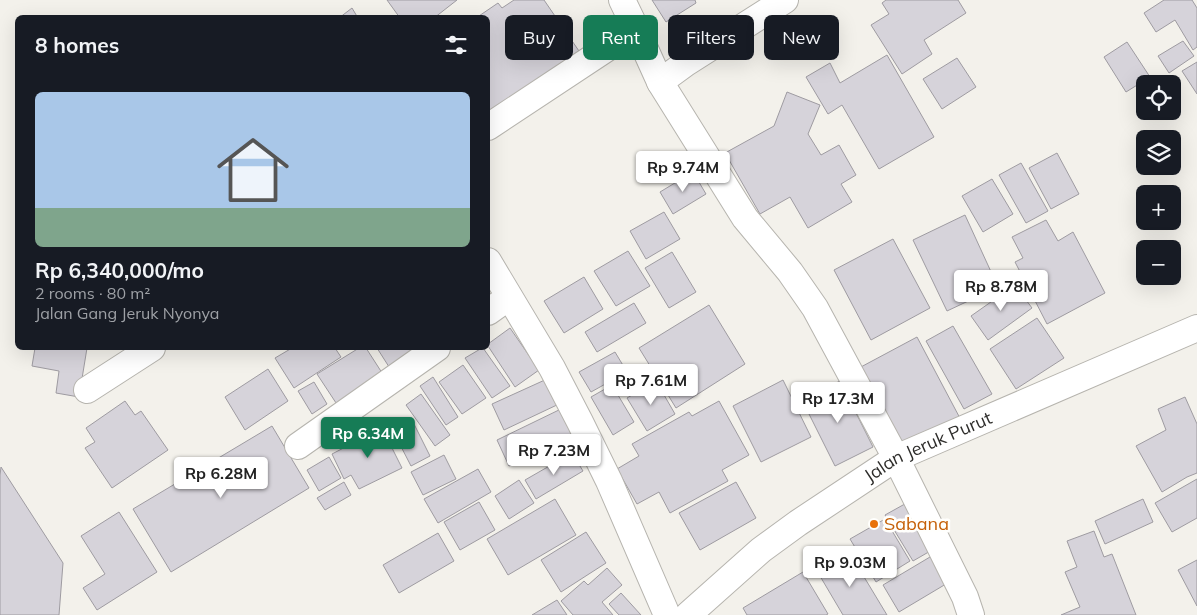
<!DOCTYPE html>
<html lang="en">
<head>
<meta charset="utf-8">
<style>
  body { margin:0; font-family:Mulish,sans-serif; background:#20242c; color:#f1f3f6; height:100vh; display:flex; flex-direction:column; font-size:19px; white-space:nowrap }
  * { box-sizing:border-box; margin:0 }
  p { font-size:16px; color:#9ea1a6 }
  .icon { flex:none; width:28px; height:28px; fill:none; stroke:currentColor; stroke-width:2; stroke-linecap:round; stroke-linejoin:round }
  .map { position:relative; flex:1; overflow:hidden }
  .details { position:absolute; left:15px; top:15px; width:475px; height:335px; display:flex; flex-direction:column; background:#171b24; border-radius:8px; box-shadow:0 5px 20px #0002 }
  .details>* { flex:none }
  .hud { position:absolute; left:505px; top:15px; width:475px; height:45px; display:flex; gap:10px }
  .fabs { position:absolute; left:1136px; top:75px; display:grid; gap:10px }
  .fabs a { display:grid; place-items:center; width:45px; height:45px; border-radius:8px; background:#171b24; box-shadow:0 5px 20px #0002; font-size:25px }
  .price { position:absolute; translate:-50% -42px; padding:0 11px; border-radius:5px; background:#fff; color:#222; font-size:16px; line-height:32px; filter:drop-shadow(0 1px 2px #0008) }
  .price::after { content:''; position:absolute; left:50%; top:30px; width:15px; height:11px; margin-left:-8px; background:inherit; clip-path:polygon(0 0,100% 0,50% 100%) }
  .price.on { background:#167c56; color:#fff }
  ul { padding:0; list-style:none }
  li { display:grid; align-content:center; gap:10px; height:265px; padding:0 20px }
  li+li { border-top:1px solid #363941 }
  li span { display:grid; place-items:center; height:155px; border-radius:8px; color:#555 }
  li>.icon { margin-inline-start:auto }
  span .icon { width:90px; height:90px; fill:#fffc; stroke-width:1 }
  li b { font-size:21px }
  h2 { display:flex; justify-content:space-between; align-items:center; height:60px; padding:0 20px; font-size:21px }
  .chip { padding:0 18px; border-radius:8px; background:#171b24; box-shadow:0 5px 20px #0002; font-size:18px; line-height:45px }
  .chip.on { background:#167c56; color:#fff }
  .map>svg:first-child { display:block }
  .building { fill:#d6d3da; stroke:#9e9ba1 }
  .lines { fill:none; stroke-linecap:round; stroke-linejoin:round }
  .minor-casing { stroke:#b6b4ae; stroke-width:28 }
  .minor { stroke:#fff; stroke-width:26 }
  .food-dot { fill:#e8710a; stroke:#fffffd; stroke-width:2 }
  .labels { text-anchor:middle; stroke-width:5; stroke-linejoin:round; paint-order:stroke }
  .street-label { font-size:18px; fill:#2e2d2b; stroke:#fffffd }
  .food-label { font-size:18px; fill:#c56008; stroke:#fffffd; text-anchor:start }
</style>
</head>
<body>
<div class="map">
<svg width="1197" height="615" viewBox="0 0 1197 615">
  <rect width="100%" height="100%" fill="#f3f1eb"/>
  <path class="building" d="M387,0H457L434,18H400Z
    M514,0H544L579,51L488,113V18H476L498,3L502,8Z
    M652,0H695L696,3L666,22Z
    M886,0H958L966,13L924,40L932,54L902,74L871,25L889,14L882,3Z
    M1164,0H1192L1197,8V47L1193,50L1175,20L1156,32L1144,13Z
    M352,8L358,18H339Z
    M1183,41L1194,56L1169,73L1158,56Z
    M1127,42L1150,77L1126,92L1104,57Z
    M887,55L934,137L879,169L842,105L828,114L806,77L830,63L840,83Z
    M957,58L976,87L942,109L923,79Z
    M1197,62V94L1182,71Z
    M787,92L820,105L808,134L821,155L839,145L856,175L841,184L852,202L808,228L790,197L760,214L725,153L774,126Z
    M1057,153L1079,194L1051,209L1029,168Z
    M1021,163L1048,211L1026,223L999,175Z
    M693,172L706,194L673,214L660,192Z
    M992,179L1013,214L983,232L962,196Z
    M664,212L680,239L646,259L630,231Z
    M965,215L998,287L947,311L913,240Z
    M1046,220L1058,241L1073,232L1105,293L1047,324L1015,262L1023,258L1012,237Z
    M893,239L930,308L871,340L834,270Z
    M628,251L650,286L616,306L594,271Z
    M672,252L696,292L669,308L645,268Z
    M584,277L603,309L564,333L544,301Z
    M1015,285L1032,308L988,340L971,316Z
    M634,303L646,323L597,352L585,332Z
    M709,305L745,364L676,408L639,348Z
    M1037,318L1064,358L1016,389L990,349Z
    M953,326L992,394L964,409L926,341Z
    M510,328L539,370L515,387L488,346V344Z
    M917,337L962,422L905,453L859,368Z
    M35,348H87L79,397L56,393L59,371L32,366Z
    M292,348H335L341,357L294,388L275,358Z
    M359,348H366L386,379L340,409L317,374Z
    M377,348H426L391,370Z
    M482,348H483L510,386L492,398L465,358Z
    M615,352L627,372L591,392L579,372Z
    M463,365L486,398L462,414L439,382Z
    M268,369L288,401L245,430L225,397Z
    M433,377L458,417L446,425L420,386Z
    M547,379L559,404L504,430L492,404Z
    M783,380L811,437L761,462L733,406Z
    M656,381L675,414L647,431L627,398Z
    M840,381L873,447L835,466L802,400Z
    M314,382L327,404L312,414L298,391Z
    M612,385L634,422L613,435L591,397Z
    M421,394L450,435L435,446L406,405Z
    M1185,397L1197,424V473L1187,477L1162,492L1136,446L1166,430L1158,409Z
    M125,401L135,415L141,411L168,450L112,488L85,448L95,442L86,428Z
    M719,401L749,455L722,470L728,481L670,513L659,492L637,504L617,469L639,456L632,444L689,412L692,416Z
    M563,408L576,434L509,466L497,440Z
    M413,422L430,456L411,466L393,431Z
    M272,426L309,488L171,572L133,509Z
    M382,428L402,468L359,489L351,475L344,479L332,454Z
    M572,453L583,471L536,499L525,480Z
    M444,455L456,479L423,495L411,472Z
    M329,457L341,478L319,491L307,470Z
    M1,467L63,563L59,615H0V475Z
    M478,469L491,492L438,523L424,499Z
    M1197,479V518L1172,532L1155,503Z
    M519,480L534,503L509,519L495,496Z
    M344,482L351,495L325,510L317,498Z
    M736,482L756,518L700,550L679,513Z
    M555,499L576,535L508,575L487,539Z
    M1143,499L1153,522L1105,544L1095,521Z
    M912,500L939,546L913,561L885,515Z
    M479,502L495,530L460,550L444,522Z
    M119,512L157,572L97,610L83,588L105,574L81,536Z
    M885,519L910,561L876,582L850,539Z
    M1094,531L1104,557L1112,554L1136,615H1061L1080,607L1065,572L1077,567L1067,541Z
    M586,532L606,563L561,592L541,560Z
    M438,533L454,561L399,593L383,565Z
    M849,552L887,615H843L817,571Z
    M935,554L951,581L899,612L883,585Z
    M1197,560V606L1178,570Z
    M607,568L622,585L602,602L613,615H573L561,601L584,581L588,585Z
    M803,572L828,614L826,615H747L743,608Z
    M621,593L641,615H619L609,604Z
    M557,600L567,615H532Z"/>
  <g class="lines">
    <defs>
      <g id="minor">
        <path d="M622,0L636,29L660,82L745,218L790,272L815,308L896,458L965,597L971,615"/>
        <path d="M660,82L686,63L785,0"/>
        <path d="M488,127L636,29"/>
        <path d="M488,261L552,368L580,422L609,481L667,615"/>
        <path d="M488,312L509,297"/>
        <path d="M87,390L152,348"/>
        <path d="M298,446L437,348"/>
        <path id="s1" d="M688,615L761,550L798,523L896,458L1197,328"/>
      </g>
    </defs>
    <use href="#minor" class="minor-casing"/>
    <use href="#minor" class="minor"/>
  </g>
  <circle class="food-dot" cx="874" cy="524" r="5"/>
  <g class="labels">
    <g class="street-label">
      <text dy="6" stroke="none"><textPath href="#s1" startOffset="295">Jalan Jeruk Purut</textPath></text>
    </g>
    <g class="food-label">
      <text x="884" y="530">Sabana</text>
    </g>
  </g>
</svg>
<div class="fabs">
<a><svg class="icon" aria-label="locate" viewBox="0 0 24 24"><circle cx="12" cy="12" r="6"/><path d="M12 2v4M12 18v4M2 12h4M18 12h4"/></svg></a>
<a><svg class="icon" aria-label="layers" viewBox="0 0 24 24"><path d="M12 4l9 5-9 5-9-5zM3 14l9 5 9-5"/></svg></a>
<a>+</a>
<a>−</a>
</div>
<b class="price" style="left:683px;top:193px">Rp 9.74M</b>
<b class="price" style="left:1001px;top:312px">Rp 8.78M</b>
<b class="price" style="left:651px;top:406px">Rp 7.61M</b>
<b class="price" style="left:838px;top:424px">Rp 17.3M</b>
<b class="price on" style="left:368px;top:459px">Rp 6.34M</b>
<b class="price" style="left:554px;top:476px">Rp 7.23M</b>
<b class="price" style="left:221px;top:499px">Rp 6.28M</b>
<b class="price" style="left:850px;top:588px">Rp 9.03M</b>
<div class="hud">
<a class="chip">Buy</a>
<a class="chip on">Rent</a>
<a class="chip">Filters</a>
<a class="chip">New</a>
</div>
<section class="details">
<h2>8 homes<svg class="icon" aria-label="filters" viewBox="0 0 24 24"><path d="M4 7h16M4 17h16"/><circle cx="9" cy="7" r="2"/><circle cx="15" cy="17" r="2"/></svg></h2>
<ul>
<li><span style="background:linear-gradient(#a9c7e8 75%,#7fa58c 0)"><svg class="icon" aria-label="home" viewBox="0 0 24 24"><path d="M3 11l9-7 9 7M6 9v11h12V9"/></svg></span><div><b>Rp 6,340,000/mo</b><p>2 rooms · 80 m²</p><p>Jalan Gang Jeruk Nyonya</p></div></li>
</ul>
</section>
</div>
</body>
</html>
